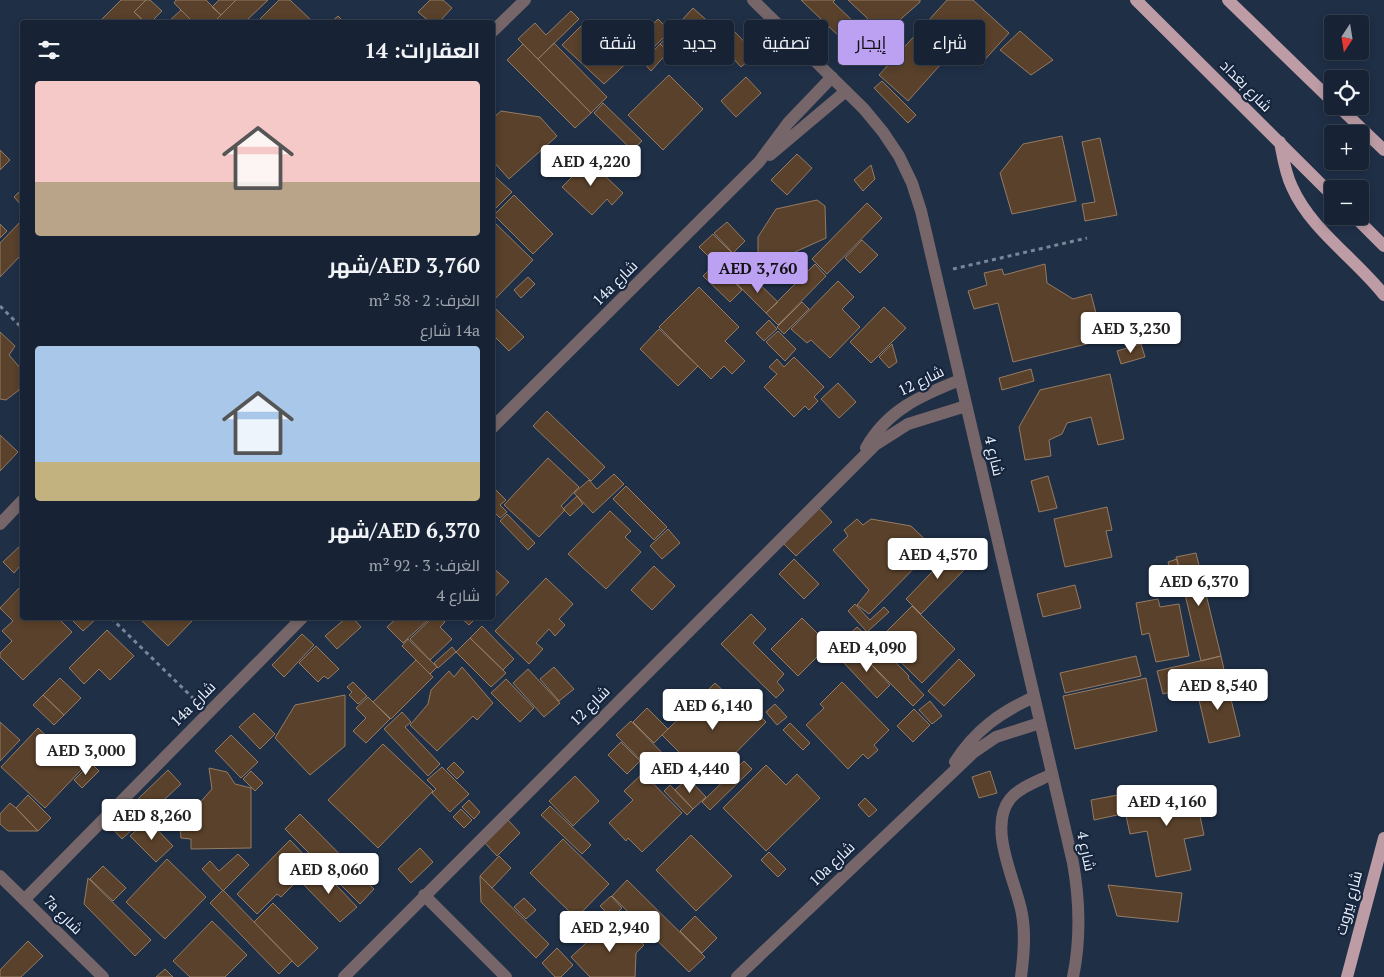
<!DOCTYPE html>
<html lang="ar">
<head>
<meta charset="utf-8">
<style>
  body { margin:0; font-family:"PT Serif",Cairo,serif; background:#242f40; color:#f1f3f6; direction:rtl; height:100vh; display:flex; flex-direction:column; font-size:19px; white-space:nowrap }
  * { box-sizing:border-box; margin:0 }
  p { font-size:16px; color:#9ea4ac }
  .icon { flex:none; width:28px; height:28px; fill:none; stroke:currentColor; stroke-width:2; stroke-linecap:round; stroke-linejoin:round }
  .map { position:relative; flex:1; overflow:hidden; direction:ltr }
  .drawer { position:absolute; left:20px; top:20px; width:475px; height:600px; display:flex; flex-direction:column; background:#172334; border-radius:5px; box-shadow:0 2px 8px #0003,0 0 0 1px #36404f; direction:rtl }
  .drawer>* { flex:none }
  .hud { position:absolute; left:510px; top:20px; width:475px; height:45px; direction:rtl; display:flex; gap:10px }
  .needle { width:32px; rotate:192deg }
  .tools { position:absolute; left:1324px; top:15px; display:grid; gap:10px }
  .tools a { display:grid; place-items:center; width:45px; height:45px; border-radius:5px; background:#172334; box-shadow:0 2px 8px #0003,0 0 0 1px #36404f; font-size:25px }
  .price { position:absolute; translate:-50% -42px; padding:0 11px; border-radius:5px; background:#fff; color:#222; font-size:16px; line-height:32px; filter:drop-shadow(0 1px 2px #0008) }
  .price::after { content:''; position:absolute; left:50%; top:30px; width:15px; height:11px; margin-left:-8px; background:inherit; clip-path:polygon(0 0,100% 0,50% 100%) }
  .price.selected { background:#bca0f2; color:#111 }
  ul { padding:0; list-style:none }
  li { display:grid; align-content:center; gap:10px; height:265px; padding:0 15px }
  li span { display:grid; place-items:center; height:155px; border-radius:5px; color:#555 }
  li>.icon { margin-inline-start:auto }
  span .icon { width:90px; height:90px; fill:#fffc; stroke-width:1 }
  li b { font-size:21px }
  h2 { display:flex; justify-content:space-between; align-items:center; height:60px; padding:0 15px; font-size:21px }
  .tag { padding:0 18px; border-radius:5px; background:#172334; box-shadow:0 2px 8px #0003,0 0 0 1px #36404f; font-size:18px; line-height:45px }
  .tag.selected { background:#bca0f2; color:#111 }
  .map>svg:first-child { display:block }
  .building { fill:#59412b; stroke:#957b63 }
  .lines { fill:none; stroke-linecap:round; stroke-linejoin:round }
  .path { stroke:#798698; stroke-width:3; stroke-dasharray:4 4; stroke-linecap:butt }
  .minor { stroke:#76666a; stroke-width:12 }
  .major { stroke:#bd9ca5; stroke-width:12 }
  .labels { text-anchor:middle; stroke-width:4.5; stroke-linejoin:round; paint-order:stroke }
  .street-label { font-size:15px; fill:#e9f1fe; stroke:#16253c }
</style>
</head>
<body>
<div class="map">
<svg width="1384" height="977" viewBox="0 0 1384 977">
  <rect width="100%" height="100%" fill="#1f2f46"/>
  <path class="building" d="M121,0H146L134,12L145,22H99Z
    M146,0H150L162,11L151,22H145L134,12Z
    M176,0H206L221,15L214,22H193L174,3Z
    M219,0H236L221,15L212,7Z
    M236,0H268L245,22H214Z
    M279,0H290L313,22H257Z
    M430,0H443L452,8L439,22H430L418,12Z
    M801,0H835L833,2L857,25L843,40Z
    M848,0H920V2L884,34Z
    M947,0H973L1009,33L980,65L958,45L908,101L879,75Z
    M693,8L712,25L678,61L660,44Z
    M181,10L193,22H168Z
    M571,11L579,19L538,59L518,39L535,23L546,35Z
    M338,16L344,22H331Z
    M658,19L670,31L654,47L643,35Z
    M626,20L647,44L604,84L562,45L586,21Z
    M1020,31L1053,60L1031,75L1000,50Z
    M735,32L756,54L741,67L721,45Z
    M891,42L898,49L887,61L880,54Z
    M554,43L607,97L591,113L538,59Z
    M523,44L591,113L575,128L507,60Z
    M660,44L668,52L651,71L643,62Z
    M669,75L703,109L663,150L628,115Z
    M746,77L761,93L736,117L721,101Z
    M882,81L916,115L908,123L874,88Z
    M603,103L642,141L632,150L594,113Z
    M501,111L540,117L557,136L509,179L492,160V119Z
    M1062,136L1076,201L1012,214L1000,173L1023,144Z
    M1100,138L1117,215L1085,221L1082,204L1095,202L1082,142Z
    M0,150L10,160L0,170Z
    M797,154L812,168L787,195L771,180Z
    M583,155L623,193L612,205L607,199L592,215L562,187L578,171L572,166Z
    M871,165L875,179L863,191L854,180Z
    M492,174L512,192L496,208L492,204Z
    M22,189V206L14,197Z
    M514,195L553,234L533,254L494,215Z
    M817,200L825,206L826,238L795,252V268L758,269V237L776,209Z
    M867,203L882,218L827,274L812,259Z
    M22,220V254L0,277V243Z
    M492,220L533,260L495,299L492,296Z
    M727,222L745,241L733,253L714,233Z
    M0,224L7,231L0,238Z
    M713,234L751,272L737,285L699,247Z
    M862,240L878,255L860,273L845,258Z
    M715,264L742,290L730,302L703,276Z
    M815,264L826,276L778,325L766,313Z
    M1045,264L1047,283L1073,299L1091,294L1103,340L1013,362L998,303L974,309L968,291L987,285L984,273L1002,269L1004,275Z
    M749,274L778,302L766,313L738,285Z
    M528,277L535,284L521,298L514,290Z
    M838,281L854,297L842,309L860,327L830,358L811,340L807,343L791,329Z
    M699,287L739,327L725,341L745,361L732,374L724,366L711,379L659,327Z
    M802,302L809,309L784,334L777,327Z
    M493,306L524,337L509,351L492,334Z
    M884,307L906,328L871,363L850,342Z
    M769,320L777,329L764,341L756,333Z
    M659,329L698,366L678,386L640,349Z
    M778,331L796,349L785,361L766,342Z
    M0,332L15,346L9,355L22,370L19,390L6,400L0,399Z
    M892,344L897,362L889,368L879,357Z
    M1141,344L1145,357L1121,364L1117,351Z
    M794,357L824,387L814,397L818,401L809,410L805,406L794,417L764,387L777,374L769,367L777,359L784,367Z
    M1031,369L1034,381L1002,390L999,378Z
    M1110,374L1124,439L1098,445L1091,417L1067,423L1062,434L1049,440L1051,456L1025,460L1019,427L1040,390Z
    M838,383L856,402L839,418L821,399Z
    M547,411L605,467L591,481L533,426Z
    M0,435L18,452L0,471Z
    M548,458L579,487L561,506L565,510L539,537L504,505Z
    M614,474L624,484L593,513L574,493L589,480L597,489Z
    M1048,476L1057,508L1039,512L1031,481Z
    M492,486L506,500L500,505L507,512L500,518L492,510Z
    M626,486L667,527L654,540L613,499Z
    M577,496L583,504L570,516L563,509Z
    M818,507L832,522L796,556L782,542Z
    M1107,507L1112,530L1106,531L1112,557L1065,567L1054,519Z
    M610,511L631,531L625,537L641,552L606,589L568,554Z
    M507,514L535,543L528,550L500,521Z
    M857,519L863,525L871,519L911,526L934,548L869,614L857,605L869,590L833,550L848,536L844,530Z
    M668,529L680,543L662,559L650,546Z
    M961,542L966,568L921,614L906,599Z
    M22,544V568L20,566L14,573L3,562Z
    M1196,553L1221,656L1201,661L1176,557Z
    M794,559L819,584L804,599L779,574Z
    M1177,559L1183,584L1174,586L1168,562Z
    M654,566L675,586L652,610L631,590Z
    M492,567L509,582L492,600Z
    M546,578L573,604L559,619L565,625L555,636L549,629L536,643L543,649L529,664L495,631Z
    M22,585V618H58L72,632L23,680L0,657V653L12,641L2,631L13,621L0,608Z
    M1075,585L1081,608L1043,617L1037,594Z
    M1158,599L1160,607L1179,604L1189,656L1156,662L1149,633L1142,635L1136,603Z
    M855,604L870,620L884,607L889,612L867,632L848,611Z
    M912,606L955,649L922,683L878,640Z
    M751,614L766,629L753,643L784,674L777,682L784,690L776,698L721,644Z
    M70,618H97L83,631Z
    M139,618H190L193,620L168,646Z
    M346,618H353L361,627L337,649L325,636Z
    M397,618H430L403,643L387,627Z
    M432,618H440L445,622L440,627L452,639L430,660L410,639Z
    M461,618H476L469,625Z
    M802,618L829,645L798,676L771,649Z
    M482,626L514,659L503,670L470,638Z
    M857,627L864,633L854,643L847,636Z
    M107,630L134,656L110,680L99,669L84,684L69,668Z
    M302,634L314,645L284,677L272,665Z
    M868,634L909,676L908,678L924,695L913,706L854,647Z
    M470,638L506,673L491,687L456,652Z
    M408,639L437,667L430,674L402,646Z
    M316,646L339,669L328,679L324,676L318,682L299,663Z
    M452,647L456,652L438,668L434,663Z
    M857,649L890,685L877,698L843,662Z
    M1136,656L1141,676L1065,693L1060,673Z
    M1221,656L1226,679L1163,694L1157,671Z
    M959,659L975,675L944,706L928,691Z
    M416,660L433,677L391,719L373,702Z
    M462,667L493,703L477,720L473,716L437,751L410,725L428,704L431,690L449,671L454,677Z
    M554,667L574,689L559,701L540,679Z
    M528,669L560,703L544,717L513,683Z
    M60,678L81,698L64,715L43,695Z
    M1146,678L1157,731L1075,749L1063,696Z
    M506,679L534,708L520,722L491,693Z
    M1226,679L1240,736L1209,743L1196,687Z
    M353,682L367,696L358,704L349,695L352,692L347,687Z
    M842,682L889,730L874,745L878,750L868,759L863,754L848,769L806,725L824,708L820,704Z
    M715,683L729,696L735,691L766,722L705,784L684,763L687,760L662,735Z
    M43,695L64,715L54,725L33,705Z
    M345,695V746L310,775L275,738L295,705Z
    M368,697L390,719L366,743L353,731L366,718L356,708Z
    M930,701L942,716L932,724L919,710Z
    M775,704L787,717L777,725L766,712Z
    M647,708L668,729L654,743L633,722Z
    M914,709L930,725L913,742L897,726Z
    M402,712L411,722L405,727L440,764L428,776L384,729Z
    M254,713L275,734L260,749L239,727Z
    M631,721L674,765L659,779L616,735Z
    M0,722L20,740L0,761Z
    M790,723L810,743L803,750L783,730Z
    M38,728L82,769L45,808L1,767Z
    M231,735L258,762L241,778L215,751Z
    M621,742L640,761L627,774L608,755Z
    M383,744L433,791L378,848L328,800Z
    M744,761L752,769L710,810L702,802Z
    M454,762L464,772L457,779L447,769Z
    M91,763L99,771L82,788L74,780Z
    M766,765L786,785L797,774L820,798L766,851L723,808Z
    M442,767L469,794L450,812L432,793L436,789L427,780Z
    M209,768L227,772L235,784L251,788V848L191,849V839L181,838L180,829H174V807H196L212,789Z
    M168,770L181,784L122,839L110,826Z
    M251,771L263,783L255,791L243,779Z
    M990,771L997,793L979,798L972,777Z
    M643,773L682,813L642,852L628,838L626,841L609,823L633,800L624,791Z
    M575,776L599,801L573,826L549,801Z
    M688,778L706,797L693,809L675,790Z
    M670,785L693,809L687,815L664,791Z
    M1194,788L1204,835L1184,839L1191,870L1156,877L1147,831L1130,834L1123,802Z
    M28,795L51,818L38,831L16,808Z
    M1118,795L1122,814L1094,820L1091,800Z
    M865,798L877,810L869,817L858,805Z
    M469,800L480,812L474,819L462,807Z
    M10,803L16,808L38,831H8L0,824V814Z
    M550,806L591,845L582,854L541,815Z
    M161,808L170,817L160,827L150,818Z
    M461,809L472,820L464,828L453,817Z
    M300,814L374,889L360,904L285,829Z
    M148,820L173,846L156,862L130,836Z
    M508,820L520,833L497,856L485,843Z
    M691,835L732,876L696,911L656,870Z
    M563,839L609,884L576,918L530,873Z
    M290,840L306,857L300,863L307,871L281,897L277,894L257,914L237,894Z
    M420,848L433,862L411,883L398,869Z
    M769,852L786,869L778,877L761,860Z
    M238,854L249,865L223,891L202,869L210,861L219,871Z
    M499,856L511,868L492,888L480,876Z
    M167,859L206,897L165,939L126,902Z
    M103,866L126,888L113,901L90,879Z
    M319,867L357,907L340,922L302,883Z
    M480,876L549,944L536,958L481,902Z
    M88,878L151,940L135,956L84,904Z
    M627,880L705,957L689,972L612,896Z
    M1108,885L1182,893L1178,922L1117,916Z
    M223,890L292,961L279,974L210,903Z
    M611,896L622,908L612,918L600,906Z
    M524,898L536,910L526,919L514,907Z
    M273,903L318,948L298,967L254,922Z
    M695,916L717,938L702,953L680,931Z
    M613,918L644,945L636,953L635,977H590L571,957Z
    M212,921L247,955L225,977H190L173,961Z
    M28,941L43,956L21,977H0V970Z
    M557,948L573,965L561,977H555L542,963Z
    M165,969L173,977H156Z"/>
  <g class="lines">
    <path class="path" d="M953,269L1087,238
      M0,306L22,328
      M111,618L196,701"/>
    <path class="minor" d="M753,0L864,109L883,132L899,156L912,183L921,211L1073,863C1080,902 1081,938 1073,977
      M492,32L525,0
      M770,155L846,91
      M492,428L759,162L788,123L832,77
      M866,448C887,410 922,395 960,380
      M0,524L22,501
      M955,762C975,730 1001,712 1034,697
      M0,876L103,977
      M424,895L506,977
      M24,900L302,618
      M344,977L875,445L908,424L966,406
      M737,977L974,752L996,737L1040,723
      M1021,977C1024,954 1026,931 1021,909C1014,878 988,827 1010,799C1020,787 1038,781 1052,774"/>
    <path class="major" d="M1136,0L1332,195
      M1228,0L1332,101
      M1338,106L1384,150
      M1280,142C1283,157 1285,173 1292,187C1311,230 1355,258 1384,295
      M1354,216L1384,246
      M1347,977L1384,838"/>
  </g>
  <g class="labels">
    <g class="street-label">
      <text transform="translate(1246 86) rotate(45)" y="5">شارع بغداد</text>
      <text transform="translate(615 283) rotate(-45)" y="5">14a شارع</text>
      <text transform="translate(921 381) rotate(-26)" y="5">شارع 12</text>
      <text transform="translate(994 456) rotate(77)" y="5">شارع 4</text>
      <text transform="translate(193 704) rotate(-45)" y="5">14a شارع</text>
      <text transform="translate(590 706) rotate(-45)" y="5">شارع 12</text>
      <text transform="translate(1086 851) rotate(78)" y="5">شارع 4</text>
      <text transform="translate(832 864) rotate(-44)" y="5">10a شارع</text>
      <text transform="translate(1349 903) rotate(-75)" y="5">شارع بيروت</text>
      <text transform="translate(63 915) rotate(45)" y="5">7a شارع</text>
    </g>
  </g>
</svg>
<div class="tools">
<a><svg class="needle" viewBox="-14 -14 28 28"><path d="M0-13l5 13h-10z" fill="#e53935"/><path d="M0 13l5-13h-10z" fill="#9ea4ac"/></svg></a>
<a><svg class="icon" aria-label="locate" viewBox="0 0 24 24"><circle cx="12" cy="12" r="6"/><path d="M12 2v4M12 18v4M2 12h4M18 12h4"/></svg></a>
<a>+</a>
<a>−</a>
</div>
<b class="price" style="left:591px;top:187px">AED 4,220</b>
<b class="price selected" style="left:758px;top:294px">AED 3,760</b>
<b class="price" style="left:1131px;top:354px">AED 3,230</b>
<b class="price" style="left:938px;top:580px">AED 4,570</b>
<b class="price" style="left:1199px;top:607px">AED 6,370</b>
<b class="price" style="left:867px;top:673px">AED 4,090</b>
<b class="price" style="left:1218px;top:711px">AED 8,540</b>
<b class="price" style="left:713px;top:731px">AED 6,140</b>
<b class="price" style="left:86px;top:776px">AED 3,000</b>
<b class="price" style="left:690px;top:794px">AED 4,440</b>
<b class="price" style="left:1167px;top:827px">AED 4,160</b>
<b class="price" style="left:152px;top:841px">AED 8,260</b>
<b class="price" style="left:329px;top:895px">AED 8,060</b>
<b class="price" style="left:610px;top:953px">AED 2,940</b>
<div class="hud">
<a class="tag">شراء</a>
<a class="tag selected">إيجار</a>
<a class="tag">تصفية</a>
<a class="tag">جديد</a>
<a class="tag">شقة</a>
</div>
<section class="drawer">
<h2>العقارات: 14<svg class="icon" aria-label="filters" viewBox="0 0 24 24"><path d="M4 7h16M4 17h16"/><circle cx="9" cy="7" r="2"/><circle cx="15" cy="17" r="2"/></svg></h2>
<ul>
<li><span style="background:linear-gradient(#f6c9c9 65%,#b9a48a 0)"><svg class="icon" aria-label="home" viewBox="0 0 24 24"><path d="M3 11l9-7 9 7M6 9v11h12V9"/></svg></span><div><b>AED 3,760/شهر</b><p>الغرف: 2 · 58 m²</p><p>14a شارع</p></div></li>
<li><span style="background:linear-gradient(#a9c7e8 75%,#c2b280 0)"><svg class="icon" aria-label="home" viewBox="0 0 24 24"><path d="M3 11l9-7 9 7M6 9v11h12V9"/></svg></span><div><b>AED 6,370/شهر</b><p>الغرف: 3 · 92 m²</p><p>شارع 4</p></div></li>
</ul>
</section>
</div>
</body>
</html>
